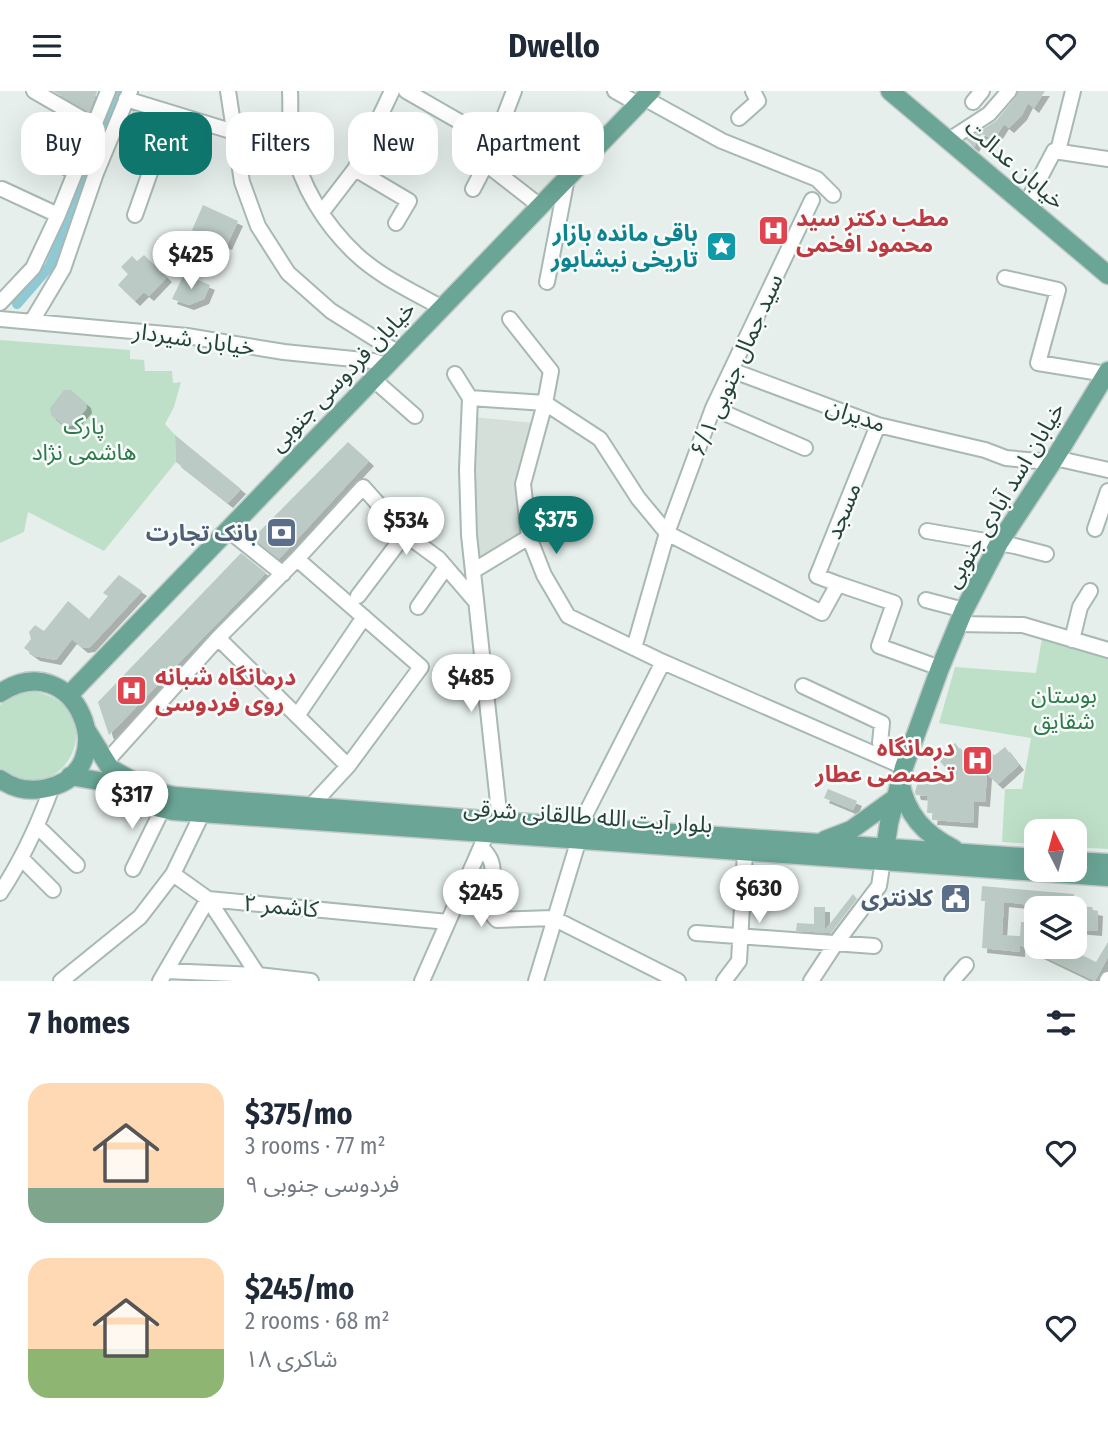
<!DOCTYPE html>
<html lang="en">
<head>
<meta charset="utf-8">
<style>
  body { margin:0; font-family:"Fira Sans Condensed","Noto Sans Arabic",sans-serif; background:#f2f2f3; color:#1f2937; height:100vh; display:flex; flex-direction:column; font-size:26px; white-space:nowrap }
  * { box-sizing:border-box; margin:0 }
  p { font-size:23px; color:#747a83 }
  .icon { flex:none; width:38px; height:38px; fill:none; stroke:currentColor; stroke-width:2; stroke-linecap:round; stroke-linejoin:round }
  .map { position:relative; height:890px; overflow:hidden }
  .sheet { display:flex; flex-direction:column; background:#fff; flex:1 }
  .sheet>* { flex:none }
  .banner { position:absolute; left:21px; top:21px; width:700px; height:63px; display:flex; gap:14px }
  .needle { width:46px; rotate:354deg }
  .tools { position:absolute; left:1024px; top:728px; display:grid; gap:14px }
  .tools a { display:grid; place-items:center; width:63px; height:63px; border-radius:14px; background:#fff; box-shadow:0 7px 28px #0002; font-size:35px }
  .price { position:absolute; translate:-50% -60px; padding:0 16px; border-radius:24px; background:#fff; color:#222; font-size:23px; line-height:46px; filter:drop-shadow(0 2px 4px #0008) }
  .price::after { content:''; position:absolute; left:50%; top:42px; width:21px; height:16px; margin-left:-10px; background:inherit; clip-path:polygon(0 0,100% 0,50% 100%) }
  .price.on { background:#0f766e; color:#fff }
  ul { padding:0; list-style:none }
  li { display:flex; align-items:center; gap:21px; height:175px; padding:0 28px }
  li span { display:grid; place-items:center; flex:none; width:196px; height:140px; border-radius:21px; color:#555 }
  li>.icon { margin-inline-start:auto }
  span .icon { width:84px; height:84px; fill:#fffc; stroke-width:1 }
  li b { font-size:30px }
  h2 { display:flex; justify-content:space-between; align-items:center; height:84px; padding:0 28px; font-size:30px }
  .tag { padding:0 24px; border-radius:21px; background:#fff; box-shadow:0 7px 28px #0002; font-size:24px; line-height:63px }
  .tag.on { background:#0f766e; color:#fff }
  header { display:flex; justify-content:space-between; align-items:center; height:91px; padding:0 28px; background:#fff; font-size:32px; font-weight:700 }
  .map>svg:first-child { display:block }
  .built { fill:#d4dfda }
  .green { fill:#bfe0c8 }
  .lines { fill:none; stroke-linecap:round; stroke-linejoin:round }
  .canal { stroke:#8ec9d4; stroke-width:10 }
  .building { fill:#bbcac4; filter:url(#shadow) }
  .minor-casing { stroke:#a8b8b2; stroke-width:18 }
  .major-casing { stroke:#c2cac8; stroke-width:21 }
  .minor { stroke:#fff; stroke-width:14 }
  .major { stroke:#6aa596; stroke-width:18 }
  .labels { text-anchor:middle; stroke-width:5; stroke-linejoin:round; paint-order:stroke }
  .street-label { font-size:23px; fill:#24423a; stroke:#f7fbf9 }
  .health-label { font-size:23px; font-weight:bold; fill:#be3a42; stroke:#f7fbf9; text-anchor:start }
  .culture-label { font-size:23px; font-weight:bold; fill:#0d838f; stroke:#f7fbf9; text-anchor:end }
  .park-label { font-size:23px; fill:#2d7a4b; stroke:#f7fbf9 }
  .service-label { font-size:23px; font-weight:bold; fill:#4e5e75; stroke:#f7fbf9; text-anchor:end }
</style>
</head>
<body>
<header><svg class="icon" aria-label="menu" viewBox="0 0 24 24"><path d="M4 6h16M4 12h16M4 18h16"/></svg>Dwello<svg class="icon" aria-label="heart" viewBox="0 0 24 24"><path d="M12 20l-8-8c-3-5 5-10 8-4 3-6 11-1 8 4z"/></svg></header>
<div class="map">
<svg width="1108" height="890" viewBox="0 0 1108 890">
  <defs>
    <filter id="shadow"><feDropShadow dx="5" dy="5" stdDeviation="0" flood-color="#0004"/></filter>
  </defs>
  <rect width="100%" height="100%" fill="#e6efeb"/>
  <path class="built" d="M472,326L535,332L518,398V427L522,445L475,472Z"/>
  <path class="green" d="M0,249L130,259V268L144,269L145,280H172L173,292L181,291L174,316L165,333L175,344L176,371L104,460L28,421L24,441L0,452Z
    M1042,547L1108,566V758L1075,756L1074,740H1036V753L1002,751L1005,698H1022L1031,647L939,632L955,576L1036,582Z
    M31,600C117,613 65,727 0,677V614L17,602Z"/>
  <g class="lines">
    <path class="canal" d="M17,213L50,175L118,0"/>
  </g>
  <path class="building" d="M53,0H96L97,1L89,21Z
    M1018,0H1045L1034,17L1028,12L1022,24L1009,37L1004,33L994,49L982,43L974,56L966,49L996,30L1016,6Z
    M133,20L153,26L147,44L142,41L140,46L125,41Z
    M203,114L238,130L227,154L192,139Z
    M144,164L167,186L149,205L144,201L135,210L118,194L128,183L121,176L132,165L137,170Z
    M184,183L210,194L204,208L189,214L172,208Z
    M64,299H71L86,312L87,317L73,334L66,336L51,324L50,317Z
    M175,344L241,398L228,412L176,371Z
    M348,351L369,370L279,468L253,447Z
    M241,462L266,482L109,644L98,611Z
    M119,484L142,500L90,556L83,557L72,548L56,569L35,565L24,557L31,548L29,541L35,534L44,540L68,510L89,528L108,505L103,502Z
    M955,652L962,661L978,658L995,664L1005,656L1019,674L998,693L987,683L985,711L974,710L973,732L932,729L933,722H927L928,705L916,704L915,701L919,687L957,690L937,667Z
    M828,698L857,710L853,719L824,707Z
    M982,795L1074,803L1072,817H1032V814L1004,811L1002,844L1020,845L1021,831L1036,832V856H1066L1096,871L1108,851V866L1095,890L1020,854V861L982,857L985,810H981Z
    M853,803L857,808L831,842L796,840L797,832L814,833V816H825V839Z
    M1074,815L1092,816L1093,819L1098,820L1097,840L1074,838Z"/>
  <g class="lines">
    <defs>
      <path id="minor" d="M34,0L93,34
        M228,0L242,91L258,135L288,182L331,220L398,262
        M290,0C291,17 289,37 292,54C301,95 325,134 356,163C380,186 414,201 442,217
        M406,0L495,51
        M615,0L638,13
        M644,7L722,50L817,88L833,104
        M126,8L234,41
        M973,11L982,0
        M739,27L758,10L753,0
        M498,43L521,56
        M949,49L989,23L1009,0
        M31,60L74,80
        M1058,60L1073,0
        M486,73L540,115
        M355,78L409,110L396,132
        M2,98L58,124
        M473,98L486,73L514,0
        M1025,115L1054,60L1108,68
        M322,121L355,78L392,0
        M135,124L171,22
        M1005,187L1058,199L1038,272L1106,283
        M547,191L567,87
        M0,212L33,177L58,124L108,0
        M0,228L187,245L284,261L373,270L386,274
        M510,228L551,280L545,312L523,393L529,446L544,484L568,525L663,571L904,676
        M32,230L63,178L96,82L130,0
        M731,279L878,334L985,359L1006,367L1038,370L1055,367L1108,379
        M455,283L470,307L467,378L469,444L500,730
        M373,288L415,325
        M470,307L545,312L600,348L638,407L667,442L822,522L838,493L894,512L879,555L940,577
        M713,317L805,357
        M1095,438L1108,400
        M228,439L283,483
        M927,440L1015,455L1046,463
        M297,468L421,576L348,675L311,715
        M473,480L529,446
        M838,493L817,485L878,334
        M358,505L405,443
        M926,509L964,519
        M418,516L446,476
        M957,533L1023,534L1108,559
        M218,547L348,675
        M1072,549L1080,516L1090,500
        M634,557L667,442L713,317L812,109
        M803,595L882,632L880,652L911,660
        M297,625L364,526
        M106,671L218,547L297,468L363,396L405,443L439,468L476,511
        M38,736L77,774
        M579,736L663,571
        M481,756C485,760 489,765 491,770C498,788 481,815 497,829L553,827L678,890
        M22,768L53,799
        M133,778L163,717
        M173,783L208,808L258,884L263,887
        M0,802C23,768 38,734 52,696
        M696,842L874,855
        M166,880L258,884L311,890
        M61,890L140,826L173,783L203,721
        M160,890L208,808L448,831
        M422,890L484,749
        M536,890L579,748
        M724,890L739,870L745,761
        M811,890L836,852L879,795L883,769
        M952,890L966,874
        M1107,890L1108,888"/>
      <path id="major" d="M890,0L1108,184
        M0,602C76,552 126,680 47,697C30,701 14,698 0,688
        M69,604L651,0
        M87,640L110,677L151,700L175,705L500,730L1036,767
        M70,685L105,691L147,714L173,720L1108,786
        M900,690C906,723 924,743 954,758
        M825,749L851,739L894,708
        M884,765L889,732L904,676L940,577L964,519L999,452L1055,367L1108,280
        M1074,770L1108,772"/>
    </defs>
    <use href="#minor" class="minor-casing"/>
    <use href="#major" class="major-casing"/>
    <use href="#minor" class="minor"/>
    <use href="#major" class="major"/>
  </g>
  <defs>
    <symbol id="hospital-square" viewBox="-11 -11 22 22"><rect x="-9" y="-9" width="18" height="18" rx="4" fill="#e0444e" stroke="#f7fbf9"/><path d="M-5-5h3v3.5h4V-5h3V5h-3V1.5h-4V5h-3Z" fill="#fff"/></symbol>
    <symbol id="sight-square" viewBox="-11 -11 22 22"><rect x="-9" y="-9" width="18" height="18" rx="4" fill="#0f9aa8" stroke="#f7fbf9"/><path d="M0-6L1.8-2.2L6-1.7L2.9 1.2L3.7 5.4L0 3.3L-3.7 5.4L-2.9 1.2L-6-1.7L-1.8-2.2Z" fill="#fff"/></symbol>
    <symbol id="bank-square" viewBox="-11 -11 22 22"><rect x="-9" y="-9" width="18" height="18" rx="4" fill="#5c6f8a" stroke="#f7fbf9"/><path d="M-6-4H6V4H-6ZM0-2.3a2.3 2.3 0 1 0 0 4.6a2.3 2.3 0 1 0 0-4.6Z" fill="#fff"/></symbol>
    <symbol id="civic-square" viewBox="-11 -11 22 22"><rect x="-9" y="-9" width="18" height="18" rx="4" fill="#5c6f8a" stroke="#f7fbf9"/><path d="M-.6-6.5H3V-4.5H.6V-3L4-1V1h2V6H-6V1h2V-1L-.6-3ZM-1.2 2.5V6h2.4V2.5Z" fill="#fff"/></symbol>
  </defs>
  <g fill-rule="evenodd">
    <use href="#hospital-square" x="756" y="122" width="35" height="35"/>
    <use href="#sight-square" x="704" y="138" width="35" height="35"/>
    <use href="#bank-square" x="264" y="424" width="35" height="35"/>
    <use href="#hospital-square" x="114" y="582" width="35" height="35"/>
    <use href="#hospital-square" x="960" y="652" width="35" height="35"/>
    <use href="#civic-square" x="938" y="790" width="35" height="35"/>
  </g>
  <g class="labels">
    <g class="street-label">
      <text transform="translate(1015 73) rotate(41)" y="8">خیابان عدالت</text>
      <text transform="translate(194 248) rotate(8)" y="8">خیابان شیردار</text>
      <text transform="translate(736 274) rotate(-66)" y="8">سید جمال جنوبی ۶/۱</text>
      <text transform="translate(342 285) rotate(-46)" y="8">خیابان فردوسی جنوبی</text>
      <text transform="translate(856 324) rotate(19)" y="8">مدیران</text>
      <text transform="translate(1004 404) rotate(-59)" y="8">خیابان اسد آبادی جنوبی</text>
      <text transform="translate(843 420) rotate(-68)" y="8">مسجد</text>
      <text transform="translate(588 725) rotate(4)" y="8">بلوار آیت الله طالقانی شرقی</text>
      <text transform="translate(281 815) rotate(5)" y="8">کاشمر ۲</text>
    </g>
    <g class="health-label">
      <text x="796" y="135">مطب دکتر سید<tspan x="796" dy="26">محمود افخمی</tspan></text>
      <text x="155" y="594">درمانگاه شبانه<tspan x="155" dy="26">روی فردوسی</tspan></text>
      <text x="955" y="665" text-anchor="end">درمانگاه<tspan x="955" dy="26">تخصصی عطار</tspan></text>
    </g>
    <g class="culture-label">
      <text x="698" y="150">باقی مانده بازار<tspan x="698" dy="26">تاریخی نیشابور</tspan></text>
    </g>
    <g class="park-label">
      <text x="84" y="343">پارک<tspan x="84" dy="26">هاشمی نژاد</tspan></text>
      <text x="1064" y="612">بوستان<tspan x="1064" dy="26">شقایق</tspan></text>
    </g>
    <g class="service-label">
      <text x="258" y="450">بانک تجارت</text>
      <text x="933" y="815">کلانتری</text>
    </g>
  </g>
</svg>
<div class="tools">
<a><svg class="needle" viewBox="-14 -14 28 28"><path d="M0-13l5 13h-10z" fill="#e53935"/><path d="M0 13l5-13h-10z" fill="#747a83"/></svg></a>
<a><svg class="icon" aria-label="layers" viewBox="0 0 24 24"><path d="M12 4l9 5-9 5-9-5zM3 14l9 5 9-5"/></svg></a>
</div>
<b class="price" style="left:191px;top:200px">$425</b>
<b class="price on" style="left:556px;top:465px">$375</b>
<b class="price" style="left:406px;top:466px">$534</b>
<b class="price" style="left:471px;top:623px">$485</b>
<b class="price" style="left:132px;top:740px">$317</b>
<b class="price" style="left:759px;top:834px">$630</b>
<b class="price" style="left:481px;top:838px">$245</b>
<div class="banner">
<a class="tag">Buy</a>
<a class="tag on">Rent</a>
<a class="tag">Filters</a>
<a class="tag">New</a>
<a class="tag">Apartment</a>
</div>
</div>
<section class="sheet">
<h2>7 homes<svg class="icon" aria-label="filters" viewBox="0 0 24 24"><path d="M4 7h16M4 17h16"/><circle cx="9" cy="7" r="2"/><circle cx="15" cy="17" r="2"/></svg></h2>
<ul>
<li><span style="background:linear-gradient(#ffd9b3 75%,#7fa58c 0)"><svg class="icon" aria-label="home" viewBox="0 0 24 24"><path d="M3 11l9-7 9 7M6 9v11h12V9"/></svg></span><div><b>$375/mo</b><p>3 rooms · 77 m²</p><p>فردوسی جنوبی ۹</p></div><svg class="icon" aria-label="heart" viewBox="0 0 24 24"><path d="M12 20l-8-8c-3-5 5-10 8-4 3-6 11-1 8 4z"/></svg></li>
<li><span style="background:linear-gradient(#ffd9b3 65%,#8fb573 0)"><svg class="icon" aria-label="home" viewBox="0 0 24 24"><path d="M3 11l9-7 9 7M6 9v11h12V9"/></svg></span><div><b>$245/mo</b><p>2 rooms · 68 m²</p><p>شاکری ۱۸</p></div><svg class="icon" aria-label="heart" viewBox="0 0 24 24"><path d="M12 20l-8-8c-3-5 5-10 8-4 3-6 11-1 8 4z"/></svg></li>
</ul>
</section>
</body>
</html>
